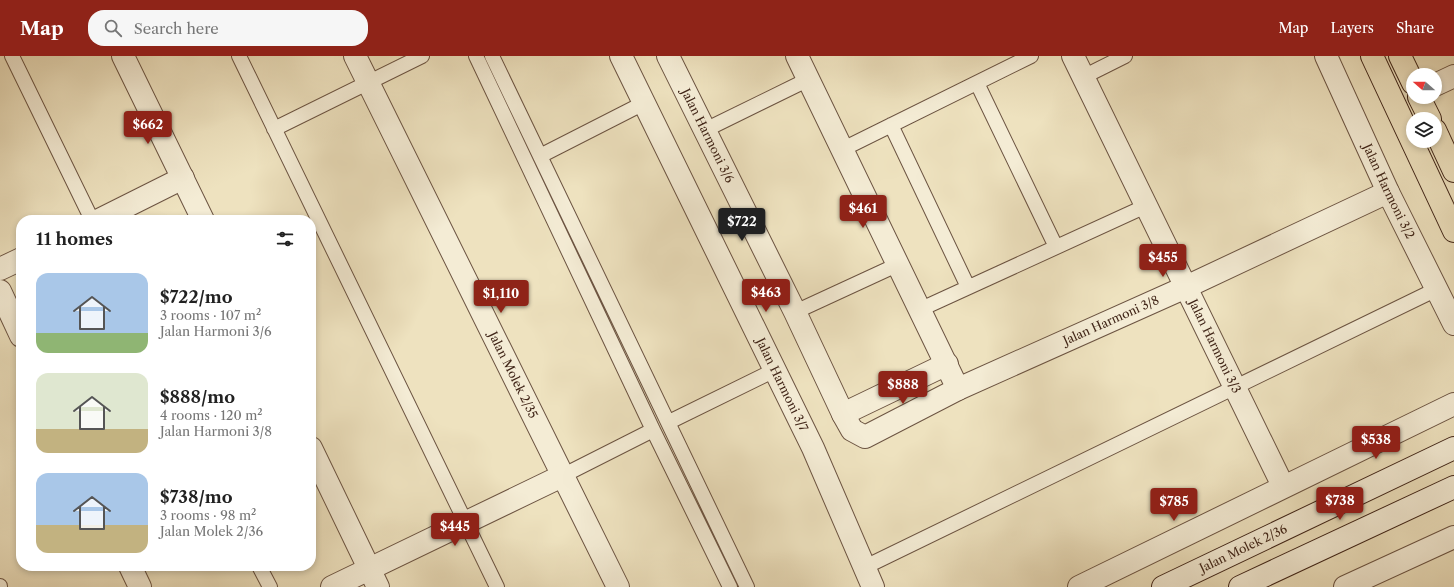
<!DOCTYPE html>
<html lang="en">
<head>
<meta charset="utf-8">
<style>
  body { margin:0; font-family:"Libre Caslon Text",serif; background:#f6f6f6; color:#222; height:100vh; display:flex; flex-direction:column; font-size:15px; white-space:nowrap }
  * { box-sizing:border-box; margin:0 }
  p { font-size:13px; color:#767676 }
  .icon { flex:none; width:22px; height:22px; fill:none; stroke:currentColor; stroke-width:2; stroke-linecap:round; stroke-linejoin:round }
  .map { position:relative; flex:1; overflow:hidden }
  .sheet { position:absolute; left:16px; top:159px; width:300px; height:356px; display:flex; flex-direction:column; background:#fff; border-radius:16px; box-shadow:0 2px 6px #0003 }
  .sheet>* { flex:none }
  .needle { width:26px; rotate:290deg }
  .controls { position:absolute; left:1406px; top:12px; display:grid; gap:8px }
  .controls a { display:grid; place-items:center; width:36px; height:36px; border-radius:50%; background:#fff; box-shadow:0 2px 6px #0003; font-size:20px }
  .price { position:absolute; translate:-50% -34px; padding:0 9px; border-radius:4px; background:#8f2418; color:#fff; font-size:13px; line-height:26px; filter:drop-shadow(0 1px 2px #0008) }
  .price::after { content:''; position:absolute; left:50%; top:24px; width:12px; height:9px; margin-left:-6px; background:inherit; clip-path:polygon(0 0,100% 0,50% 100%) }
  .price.on { background:#222; color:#fff }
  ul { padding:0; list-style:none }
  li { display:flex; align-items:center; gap:12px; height:100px; padding:0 20px }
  li span { display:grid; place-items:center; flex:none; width:112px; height:80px; border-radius:12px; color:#555 }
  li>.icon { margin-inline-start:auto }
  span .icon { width:48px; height:48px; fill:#fffc; stroke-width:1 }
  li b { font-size:17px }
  h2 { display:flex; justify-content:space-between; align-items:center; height:48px; padding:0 20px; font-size:17px }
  header { display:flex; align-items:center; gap:24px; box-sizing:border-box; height:56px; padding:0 20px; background:#8f2418; color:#fff }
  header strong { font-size:19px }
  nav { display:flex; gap:22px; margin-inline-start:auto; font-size:14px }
  .search { width:280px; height:36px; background:#f6f6f6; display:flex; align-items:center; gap:10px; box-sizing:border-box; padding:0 14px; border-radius:16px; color:#767676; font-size:15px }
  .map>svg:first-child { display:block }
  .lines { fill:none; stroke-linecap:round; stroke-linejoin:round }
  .lane-casing { stroke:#6c5442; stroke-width:16 }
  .street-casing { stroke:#6c5442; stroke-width:24 }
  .secondary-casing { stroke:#402518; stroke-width:24 }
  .primary-casing { stroke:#402518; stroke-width:24 }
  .lane { stroke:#f4ecd5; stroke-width:14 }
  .street { stroke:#f4ecd5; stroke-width:22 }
  .secondary { stroke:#f4ecd5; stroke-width:22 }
  .primary { stroke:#eee2bf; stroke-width:22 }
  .labels { text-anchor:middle; stroke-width:3; stroke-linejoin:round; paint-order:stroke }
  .street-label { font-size:12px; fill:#402518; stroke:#f4ecd5 }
</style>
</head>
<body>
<header>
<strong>Map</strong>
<div class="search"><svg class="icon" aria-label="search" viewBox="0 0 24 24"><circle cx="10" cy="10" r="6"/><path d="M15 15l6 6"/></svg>Search here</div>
<nav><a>Map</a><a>Layers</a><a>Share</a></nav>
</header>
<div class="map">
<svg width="1454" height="531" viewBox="0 0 1454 531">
  <rect width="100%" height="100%" fill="#eee2bf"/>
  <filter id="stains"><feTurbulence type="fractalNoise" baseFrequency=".005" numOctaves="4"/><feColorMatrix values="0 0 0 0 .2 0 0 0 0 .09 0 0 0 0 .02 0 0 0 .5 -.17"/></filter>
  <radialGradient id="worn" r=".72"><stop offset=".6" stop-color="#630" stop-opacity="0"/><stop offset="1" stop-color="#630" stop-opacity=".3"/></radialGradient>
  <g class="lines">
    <defs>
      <path id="lane" d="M12,0L92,164
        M239,0L497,531
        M476,0L653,374L730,531
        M492,0L747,531
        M1083,21L1125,0
        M977,27L1056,191
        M891,69L968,231
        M274,73L422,0
        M705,74L809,23
        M843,93L1031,0
        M540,100L644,47
        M921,253L1146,150
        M795,256L899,208
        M669,366L775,314
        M562,420L653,374
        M259,510L270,531
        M865,511L1437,233
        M0,530V531"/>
      <g id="street">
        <path d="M123,0L203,164"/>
        <path id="s1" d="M355,0L618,531"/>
        <path id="s2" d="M621,0L813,392L873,531"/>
        <path id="s3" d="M668,0L795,256L843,358L852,374L865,381L958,333L1186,231L1388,136"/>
        <path d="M797,0L958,333"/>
        <path id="s4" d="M1073,0L1283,430"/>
        <path id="s5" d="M1326,0L1388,136L1454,268"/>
        <path d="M1435,29L1454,20"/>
        <path d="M99,164L183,122"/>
        <path d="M0,213L21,203"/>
        <path d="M0,235L21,280"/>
        <path d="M843,358L947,308"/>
        <path d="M311,392L378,531"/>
        <path d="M130,510L140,531"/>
        <path d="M332,531L562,420"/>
        <path d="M1079,531L1454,348"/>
        <path d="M1345,531L1454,481"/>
      </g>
      <g id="secondary">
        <path id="s6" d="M1163,531L1454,392"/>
        <path d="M1240,531L1454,431"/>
      </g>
      <path id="primary" d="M1372,0L1454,175
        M1400,0L1413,27
        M1419,41L1430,63
        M1435,74L1454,115"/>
    </defs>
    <use href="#lane" class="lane-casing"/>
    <use href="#street" class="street-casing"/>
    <use href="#secondary" class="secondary-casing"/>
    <use href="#primary" class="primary-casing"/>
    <use href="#lane" class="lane"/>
    <use href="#street" class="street"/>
    <use href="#secondary" class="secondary"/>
    <use href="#primary" class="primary"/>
  </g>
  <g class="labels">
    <g class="street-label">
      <text dy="4" stroke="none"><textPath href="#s3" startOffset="89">Jalan Harmoni 3/6</textPath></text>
      <text dy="4" stroke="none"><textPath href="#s5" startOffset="149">Jalan Harmoni 3/2</textPath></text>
      <text dy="4" stroke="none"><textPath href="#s3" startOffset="704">Jalan Harmoni 3/8</textPath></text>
      <text dy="4" stroke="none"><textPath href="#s4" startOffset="323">Jalan Harmoni 3/3</textPath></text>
      <text dy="4" stroke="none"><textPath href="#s1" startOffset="356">Jalan Molek 2/35</textPath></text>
      <text dy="4" stroke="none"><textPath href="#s2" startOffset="366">Jalan Harmoni 3/7</textPath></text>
      <text dy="4" stroke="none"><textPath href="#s6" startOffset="89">Jalan Molek 2/36</textPath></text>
    </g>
  </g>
  <rect width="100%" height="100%" filter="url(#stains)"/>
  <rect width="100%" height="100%" fill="url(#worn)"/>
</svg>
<div class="controls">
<a><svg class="needle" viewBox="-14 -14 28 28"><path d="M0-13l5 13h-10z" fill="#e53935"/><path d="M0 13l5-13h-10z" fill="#767676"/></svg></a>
<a><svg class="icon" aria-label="layers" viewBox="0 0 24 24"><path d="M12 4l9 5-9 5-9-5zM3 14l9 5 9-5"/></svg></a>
</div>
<b class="price" style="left:148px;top:89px">$662</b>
<b class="price" style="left:863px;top:173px">$461</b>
<b class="price on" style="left:742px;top:186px">$722</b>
<b class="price" style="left:1163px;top:222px">$455</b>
<b class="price" style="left:766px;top:257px">$463</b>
<b class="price" style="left:501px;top:258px">$1,110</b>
<b class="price" style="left:903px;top:349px">$888</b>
<b class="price" style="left:1376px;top:404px">$538</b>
<b class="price" style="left:1340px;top:465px">$738</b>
<b class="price" style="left:1174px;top:466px">$785</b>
<b class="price" style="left:455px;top:491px">$445</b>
<section class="sheet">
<h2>11 homes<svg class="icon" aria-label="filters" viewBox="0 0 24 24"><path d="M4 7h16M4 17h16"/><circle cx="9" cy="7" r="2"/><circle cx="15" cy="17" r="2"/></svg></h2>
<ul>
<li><span style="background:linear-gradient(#a9c7e8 75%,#8fb573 0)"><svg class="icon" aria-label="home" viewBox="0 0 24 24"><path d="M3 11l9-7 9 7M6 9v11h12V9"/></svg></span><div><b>$722/mo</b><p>3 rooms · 107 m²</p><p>Jalan Harmoni 3/6</p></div></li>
<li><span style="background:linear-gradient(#dfe7d0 70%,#c2b280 0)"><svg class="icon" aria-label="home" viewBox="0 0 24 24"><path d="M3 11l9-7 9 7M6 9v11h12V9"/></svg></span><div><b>$888/mo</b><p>4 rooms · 120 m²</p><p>Jalan Harmoni 3/8</p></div></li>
<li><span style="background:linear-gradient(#a9c7e8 65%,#c2b280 0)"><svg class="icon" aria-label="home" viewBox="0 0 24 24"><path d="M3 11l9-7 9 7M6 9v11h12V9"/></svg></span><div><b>$738/mo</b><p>3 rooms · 98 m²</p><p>Jalan Molek 2/36</p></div></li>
</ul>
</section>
</div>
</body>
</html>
